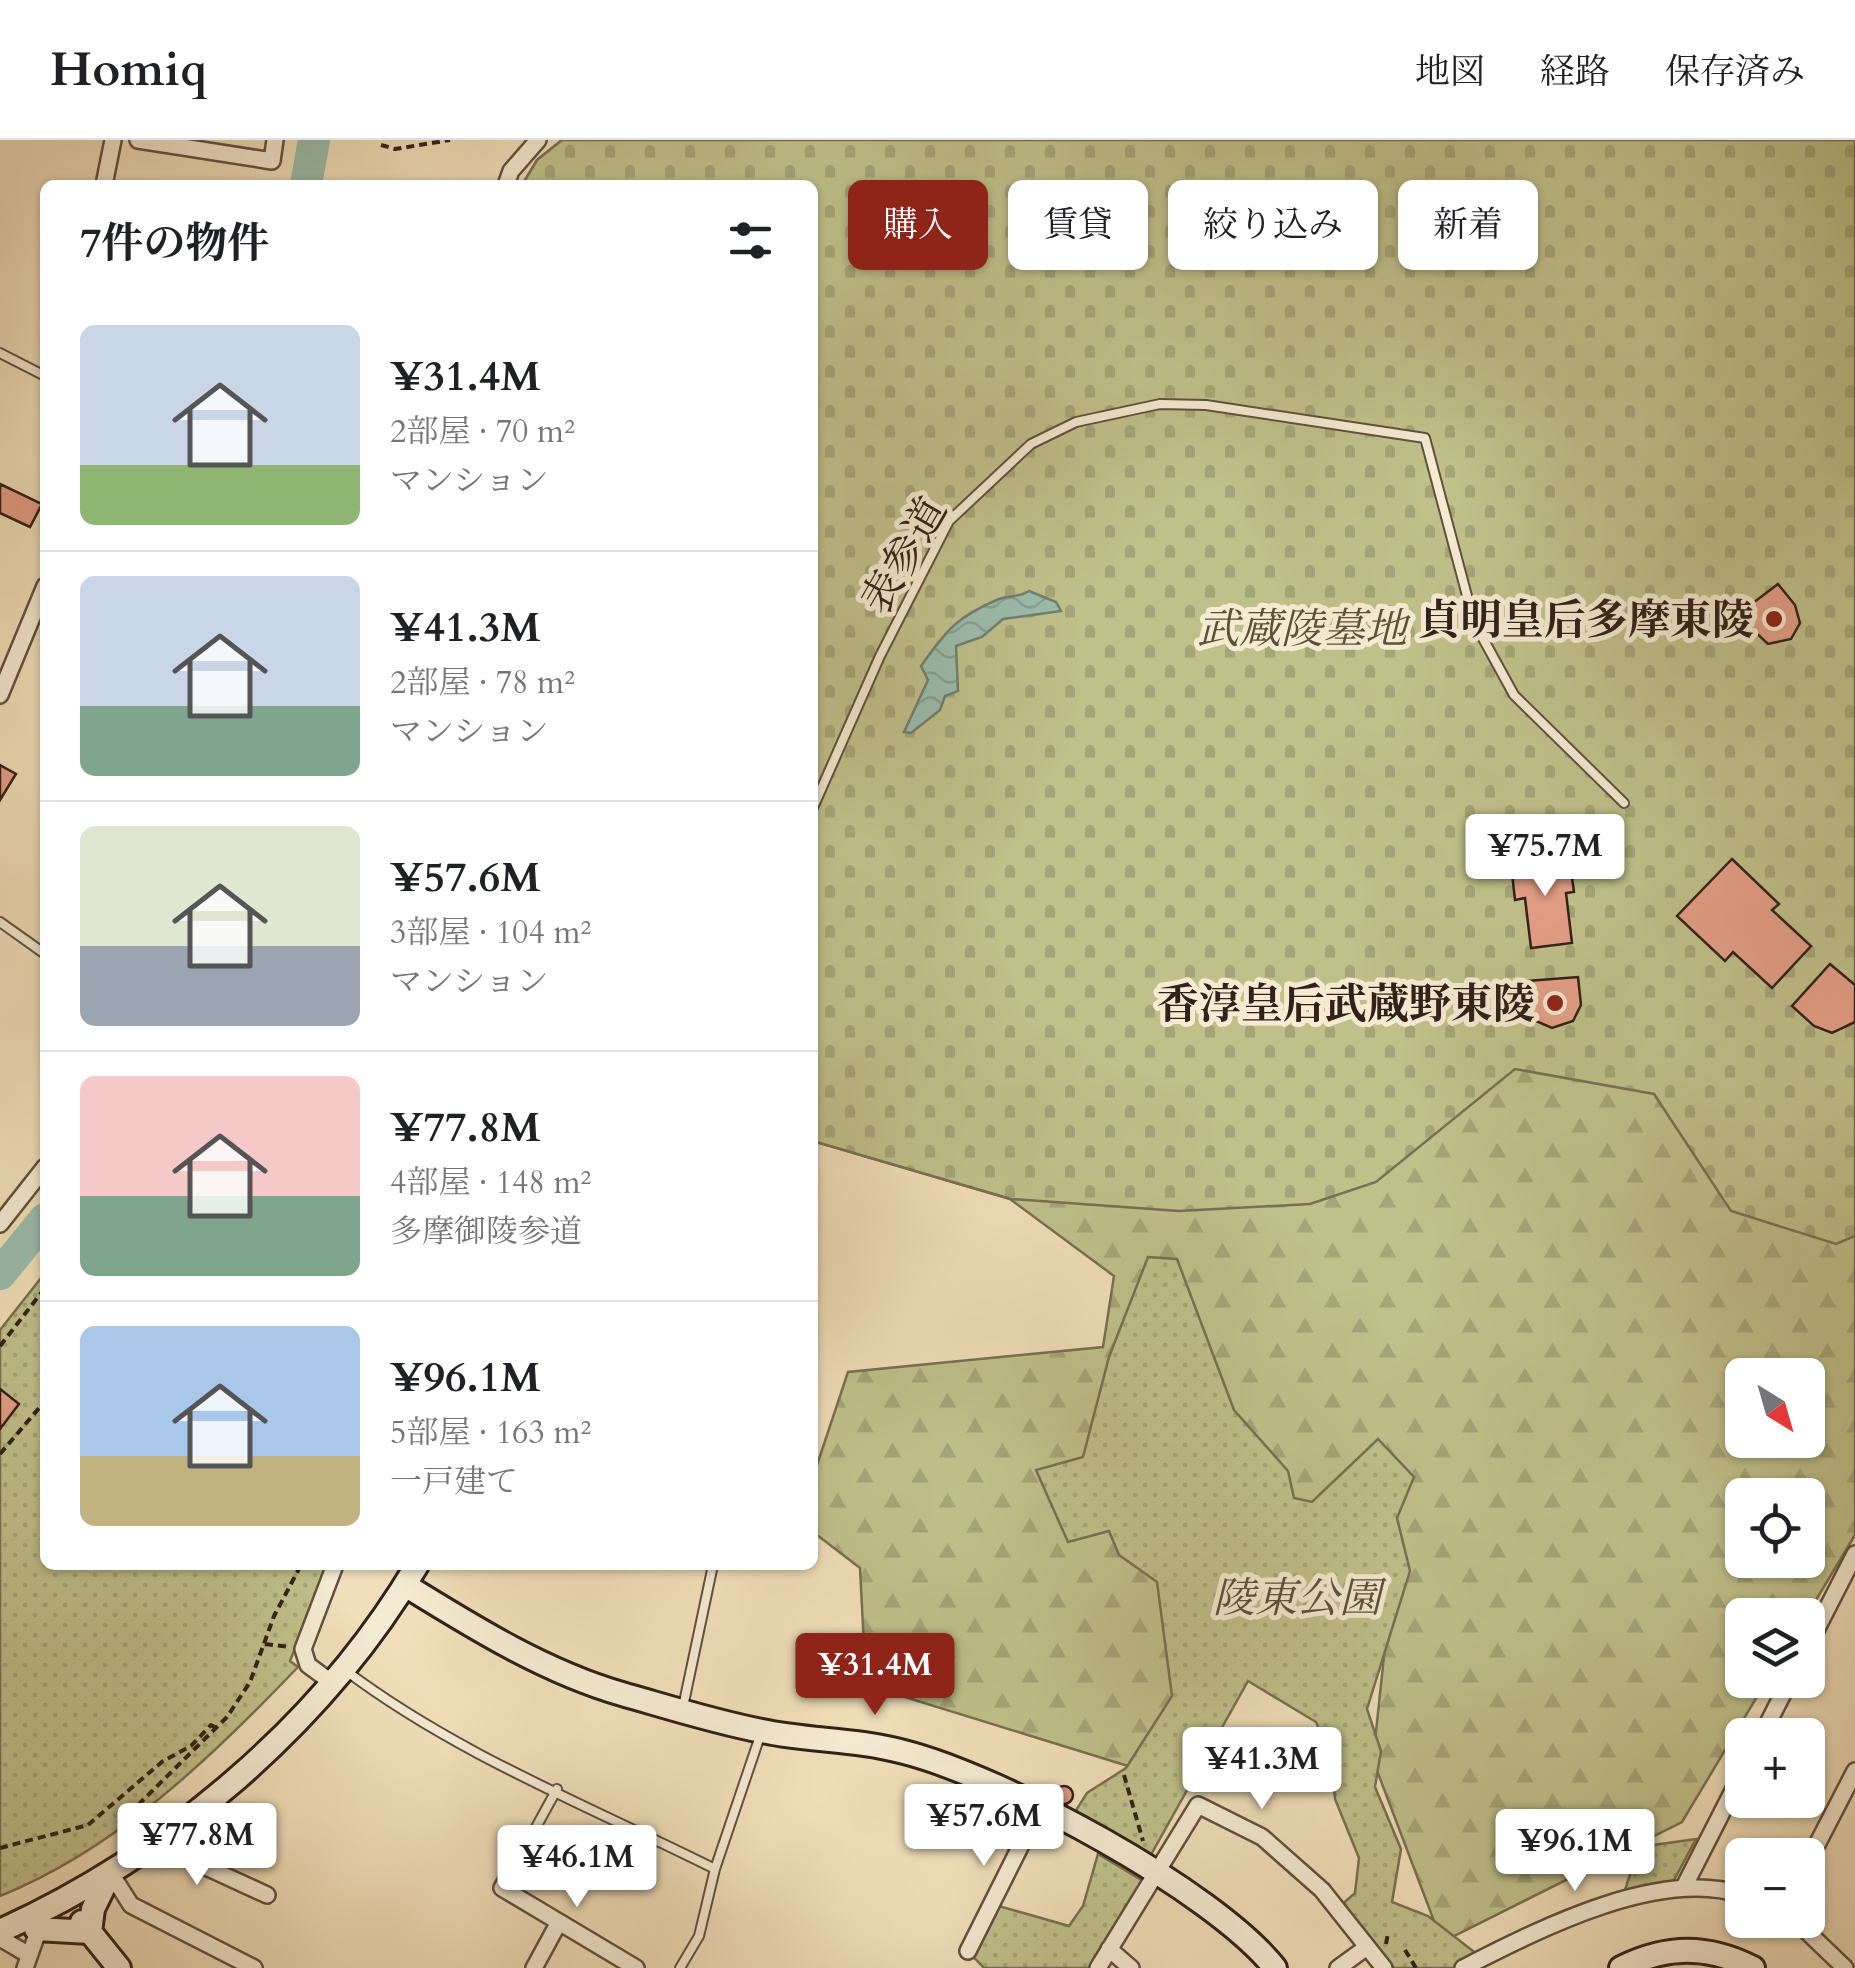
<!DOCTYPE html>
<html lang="ja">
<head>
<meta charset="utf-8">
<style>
  body { margin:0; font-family:Cardo,"Noto Serif JP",serif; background:#f6f6f6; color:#202124; height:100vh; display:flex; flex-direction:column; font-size:38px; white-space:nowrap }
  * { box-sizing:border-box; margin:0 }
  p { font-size:32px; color:#757577 }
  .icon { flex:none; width:55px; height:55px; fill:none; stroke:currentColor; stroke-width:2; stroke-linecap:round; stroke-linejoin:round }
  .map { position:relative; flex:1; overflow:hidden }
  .side { position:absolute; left:40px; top:40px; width:778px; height:1390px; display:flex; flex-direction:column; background:#fff; border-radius:15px; box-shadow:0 2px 8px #0004 }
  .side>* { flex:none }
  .banner { position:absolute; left:848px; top:40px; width:858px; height:90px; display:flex; gap:20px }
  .needle { width:65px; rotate:143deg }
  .tools { position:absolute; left:1725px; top:1218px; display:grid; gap:20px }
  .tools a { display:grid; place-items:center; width:100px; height:100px; border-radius:15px; background:#fff; box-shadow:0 2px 8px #0004; font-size:50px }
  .price { position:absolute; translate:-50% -85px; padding:0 22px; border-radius:10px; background:#fff; color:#222; font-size:32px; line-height:65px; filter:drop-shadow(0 2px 5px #0008) }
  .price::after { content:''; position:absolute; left:50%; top:60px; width:30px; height:22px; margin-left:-15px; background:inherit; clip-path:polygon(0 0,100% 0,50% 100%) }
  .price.current { background:#8f2418; color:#fff }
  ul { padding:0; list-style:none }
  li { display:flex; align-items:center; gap:30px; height:250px; padding:0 40px }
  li+li { border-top:2px solid #e0e0e0 }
  li span { display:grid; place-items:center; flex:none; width:280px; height:200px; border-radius:15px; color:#555 }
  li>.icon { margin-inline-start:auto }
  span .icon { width:120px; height:120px; fill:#fffc; stroke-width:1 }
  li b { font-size:42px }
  h2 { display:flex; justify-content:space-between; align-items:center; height:120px; padding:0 40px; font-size:42px }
  .pill { padding:0 35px; border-radius:15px; background:#fff; box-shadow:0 2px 8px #0004; font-size:35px; line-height:90px }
  .pill.current { background:#8f2418; color:#fff }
  header { display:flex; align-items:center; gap:60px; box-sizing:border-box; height:140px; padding:0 50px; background:#fff; border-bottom:2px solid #e0e0e0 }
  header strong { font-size:48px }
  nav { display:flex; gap:55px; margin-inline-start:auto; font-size:35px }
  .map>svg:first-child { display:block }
  .forest { fill:url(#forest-firs); stroke:#787052; stroke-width:2.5; fill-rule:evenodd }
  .cemetery { fill:url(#cemetery-stones); stroke:#787052; stroke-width:2.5 }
  .park { fill:url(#park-dots); stroke:#787052; stroke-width:2.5 }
  .water { fill:url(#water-waves); stroke:#717f71; stroke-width:2.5 }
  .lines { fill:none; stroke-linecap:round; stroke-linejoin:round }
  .river { stroke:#9bbdac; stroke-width:32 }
  .building { fill:#e59f87; stroke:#312118; stroke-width:2.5 }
  .lane-casing { stroke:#615040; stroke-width:12 }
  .street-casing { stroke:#615040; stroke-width:20 }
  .secondary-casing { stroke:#312118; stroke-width:28 }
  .path { stroke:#312118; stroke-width:4; stroke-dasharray:8 5; stroke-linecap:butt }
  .lane { stroke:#f5ead2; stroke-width:8 }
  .street { stroke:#f5ead2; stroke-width:15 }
  .secondary { stroke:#f5ead2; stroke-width:22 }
  .poi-dot { fill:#8f2418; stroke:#f5ead2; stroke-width:4 }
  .labels { text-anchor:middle; stroke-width:10; stroke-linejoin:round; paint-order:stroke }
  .street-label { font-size:42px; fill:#312118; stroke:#f5ead2 }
  .poi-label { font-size:42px; font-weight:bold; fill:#312118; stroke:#f5ead2; text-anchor:end }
  .park-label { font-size:42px; font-style:italic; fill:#5c513a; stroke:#f5ead2 }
</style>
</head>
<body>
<header>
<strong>Homiq</strong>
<nav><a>地図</a><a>経路</a><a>保存済み</a></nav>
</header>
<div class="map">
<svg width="1855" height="1828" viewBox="0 0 1855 1828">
  <defs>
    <pattern id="forest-firs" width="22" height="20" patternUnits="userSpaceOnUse" patternTransform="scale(2.5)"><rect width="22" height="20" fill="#c0c08b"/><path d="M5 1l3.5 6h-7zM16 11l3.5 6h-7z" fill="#a5a577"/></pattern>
    <pattern id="cemetery-stones" width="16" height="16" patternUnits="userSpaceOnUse" patternTransform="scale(2.5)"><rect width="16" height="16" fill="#c0c08b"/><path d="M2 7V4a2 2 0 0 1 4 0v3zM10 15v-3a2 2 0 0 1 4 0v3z" fill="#a5a577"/></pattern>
    <pattern id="park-dots" width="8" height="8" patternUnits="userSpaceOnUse" patternTransform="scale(2.5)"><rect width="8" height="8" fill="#c0c08b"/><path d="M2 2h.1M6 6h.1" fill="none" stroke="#a5a577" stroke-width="1.8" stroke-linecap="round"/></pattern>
    <pattern id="water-waves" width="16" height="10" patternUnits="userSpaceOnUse" patternTransform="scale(2.5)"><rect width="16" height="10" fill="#9bbdac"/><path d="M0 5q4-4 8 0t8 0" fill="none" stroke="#86a293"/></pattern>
  </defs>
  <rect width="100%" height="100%" fill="#f0dfba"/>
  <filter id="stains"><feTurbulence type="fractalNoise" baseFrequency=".002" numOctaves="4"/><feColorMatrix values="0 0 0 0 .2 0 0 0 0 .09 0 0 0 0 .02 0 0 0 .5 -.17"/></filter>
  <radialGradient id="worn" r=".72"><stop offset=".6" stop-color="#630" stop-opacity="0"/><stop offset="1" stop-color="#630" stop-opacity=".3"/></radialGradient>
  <path class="forest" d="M562,0H1804L1855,348V1395L1807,1475H1742V1540H1767L1682,1682L1442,1802L1373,1620L1385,1507L1309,1441L1170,1639L866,1545L860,1428L813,1392V1337L848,1232L1103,1207L1114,1136L1010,1059L813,1001L812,45H522L537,20ZM1742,1235H1808V1300H1742ZM1742,1355H1808V1420H1742Z"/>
  <path class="cemetery" d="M562,0H1855V1096L1836,1104L1731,1071L1654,954L1515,929L1376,1042L1310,1064L1179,1071L1011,1059L813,1001L812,45H522L537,20Z"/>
  <path class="park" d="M1148,1117L1177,1119L1234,1270L1288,1331L1294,1358L1312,1362L1378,1299L1414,1337L1397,1378L1410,1431L1367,1569L1381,1611L1375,1647L1401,1709L1392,1762L1428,1776L1482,1818L1463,1828H1384L1337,1769L1355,1753L1359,1718L1335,1659L1331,1615L1316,1582L1248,1541L1148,1720L1073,1675L1087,1653L1126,1628L1172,1556L1157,1442L1119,1415L1109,1391L1068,1402L1036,1330L1083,1317L1109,1217Z
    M45,1133V1425H328L290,1521L298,1527C213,1616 117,1709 0,1756V1190Z
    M1696,1699L1674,1740L1625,1750L1639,1707Z
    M1098,1714L1148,1744L1098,1828H984L968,1811L992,1764L1069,1786L1083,1766Z"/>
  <path class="water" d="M1029,451L1056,462L1061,471L1003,479L982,497L956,506L958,551L945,556L940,570L911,593L904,592L928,540L921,526C947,490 956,477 999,459C1010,455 1018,458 1029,451Z"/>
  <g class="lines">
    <path class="river" d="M306,45L314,0
      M0,1134L45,1079"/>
  </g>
  <path class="building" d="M0,344L42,364L30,387L0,373Z
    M1778,444L1795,465L1800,483L1791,499L1768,504L1737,475Z
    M0,625L16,634L0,660Z
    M1569,716L1574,752L1566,753L1572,803L1531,808L1525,758L1515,760L1511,724Z
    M1732,719L1779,764L1772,770L1811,806L1772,848L1733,812L1725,821L1677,776Z
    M1830,824L1855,845V882L1832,893L1814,886L1792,866Z
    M1578,837L1581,865L1573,881L1552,888L1536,881L1530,870L1527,841Z
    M0,1249L19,1264L0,1289Z
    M1055 1655a9 9 0 1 1 18 0a9 9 0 1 1-18 0Z"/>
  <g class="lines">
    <defs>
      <path id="lane" d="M0,213L45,236
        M812,670L880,516L949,381L1031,304L1076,282L1160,264L1206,265L1425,298L1474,482L1514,555L1624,663
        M0,782L45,814
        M345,1530C456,1614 591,1667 715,1729
        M683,1567L713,1425
        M523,1711L557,1649
        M680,1828L699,1796L715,1729L760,1596"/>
      <path id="street" d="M138,0L272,21L275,0
        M104,45L113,0
        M506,45L511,31L538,0
        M0,555L45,446
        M0,1084L45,1027
        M1808,1506L1855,1414
        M331,1542L308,1525L303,1509L335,1425
        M1762,1595L1790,1540
        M165,1694L180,1715L267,1755
        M523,1711L502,1748L559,1782L534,1828
        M1808,1722L1855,1631
        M110,1732L131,1765L254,1828
        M1685,1745L1742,1633
        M1795,1780L1845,1828
        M559,1782L636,1828
        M0,1798L29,1815
        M1109,1809L1131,1828
        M968,1811L1040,1667
        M25,1828L36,1797L34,1785
        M1098,1828L1198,1665L1262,1697L1322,1750L1384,1828
        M1338,1828L1367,1807
        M1463,1828C1538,1790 1659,1727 1742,1755"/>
      <path id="secondary" d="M405,1445C473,1487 545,1532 622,1554C668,1567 715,1582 762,1591C809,1601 857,1599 904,1612C1002,1637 1213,1750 1275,1828
        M82,1782L119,1828
        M36,1789L90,1792L93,1769L110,1734
        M0,1791C168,1715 323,1584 417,1425
        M1621,1828C1667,1805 1708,1805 1753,1828"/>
    </defs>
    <use href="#lane" class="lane-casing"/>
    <use href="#street" class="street-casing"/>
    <use href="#secondary" class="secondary-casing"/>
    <path class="path" d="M381,5L395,9L450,0
      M0,1206L45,1148
      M0,1314L45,1261
      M265,1504L290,1507
      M1124,1635L1143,1701
      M150,1675L140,1663L227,1577L250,1542L274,1476L301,1425
      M0,1708L88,1685L163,1621L191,1606L211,1585L218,1589
      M1386,1804L1388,1793
      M1405,1810L1416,1828"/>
    <use href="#lane" class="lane"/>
    <use href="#street" class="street"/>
    <use href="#secondary" class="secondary"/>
  </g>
  <g class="poi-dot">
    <circle cx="1774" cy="479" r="10"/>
    <circle cx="1555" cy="863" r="10"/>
  </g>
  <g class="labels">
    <g class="street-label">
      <text transform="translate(903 415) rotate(-60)" y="15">表参道</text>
    </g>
    <g class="poi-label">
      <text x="1754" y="494">貞明皇后多摩東陵</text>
      <text x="1535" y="878">香淳皇后武蔵野東陵</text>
    </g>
    <g class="park-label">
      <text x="1302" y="503">武蔵陵墓地</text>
      <text x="1297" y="1472">陵東公園</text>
    </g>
  </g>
  <rect width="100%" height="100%" filter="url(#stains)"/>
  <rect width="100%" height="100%" fill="url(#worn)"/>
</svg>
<div class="tools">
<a><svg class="needle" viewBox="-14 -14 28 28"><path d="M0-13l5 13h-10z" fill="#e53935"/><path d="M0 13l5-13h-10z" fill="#757577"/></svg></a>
<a><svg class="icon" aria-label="locate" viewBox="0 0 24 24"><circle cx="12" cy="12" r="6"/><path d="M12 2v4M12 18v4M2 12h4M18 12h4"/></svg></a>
<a><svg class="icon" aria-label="layers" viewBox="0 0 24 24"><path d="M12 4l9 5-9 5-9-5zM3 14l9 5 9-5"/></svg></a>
<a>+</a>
<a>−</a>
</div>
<b class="price" style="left:1545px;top:759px">¥75.7M</b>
<b class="price current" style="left:875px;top:1578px">¥31.4M</b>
<b class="price" style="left:1262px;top:1672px">¥41.3M</b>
<b class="price" style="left:984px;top:1729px">¥57.6M</b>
<b class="price" style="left:197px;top:1748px">¥77.8M</b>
<b class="price" style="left:1575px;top:1754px">¥96.1M</b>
<b class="price" style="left:577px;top:1770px">¥46.1M</b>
<div class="banner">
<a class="pill current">購入</a>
<a class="pill">賃貸</a>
<a class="pill">絞り込み</a>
<a class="pill">新着</a>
</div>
<section class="side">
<h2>7件の物件<svg class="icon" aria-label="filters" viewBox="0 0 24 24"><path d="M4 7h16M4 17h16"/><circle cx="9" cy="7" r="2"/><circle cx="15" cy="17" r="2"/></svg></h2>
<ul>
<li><span style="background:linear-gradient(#c9d6e8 70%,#8fb573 0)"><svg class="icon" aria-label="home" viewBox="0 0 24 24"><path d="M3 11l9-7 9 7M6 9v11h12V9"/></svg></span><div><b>¥31.4M</b><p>2部屋 · 70 m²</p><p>マンション</p></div></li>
<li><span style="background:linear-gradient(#c9d6e8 65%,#7fa58c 0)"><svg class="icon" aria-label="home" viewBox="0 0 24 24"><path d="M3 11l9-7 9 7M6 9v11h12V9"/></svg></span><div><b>¥41.3M</b><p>2部屋 · 78 m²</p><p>マンション</p></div></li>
<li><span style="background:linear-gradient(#dfe7d0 60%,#9aa5b1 0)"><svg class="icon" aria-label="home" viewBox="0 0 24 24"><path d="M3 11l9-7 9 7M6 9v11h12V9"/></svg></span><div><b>¥57.6M</b><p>3部屋 · 104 m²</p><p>マンション</p></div></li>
<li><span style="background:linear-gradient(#f6c9c9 60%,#7fa58c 0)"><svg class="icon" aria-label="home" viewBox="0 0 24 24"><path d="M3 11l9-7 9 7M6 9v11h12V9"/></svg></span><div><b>¥77.8M</b><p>4部屋 · 148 m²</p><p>多摩御陵参道</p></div></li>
<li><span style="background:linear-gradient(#a9c7e8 65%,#c2b280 0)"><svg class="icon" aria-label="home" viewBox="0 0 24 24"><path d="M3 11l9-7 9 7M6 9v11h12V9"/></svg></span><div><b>¥96.1M</b><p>5部屋 · 163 m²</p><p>一戸建て</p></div></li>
</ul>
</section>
</div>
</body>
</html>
